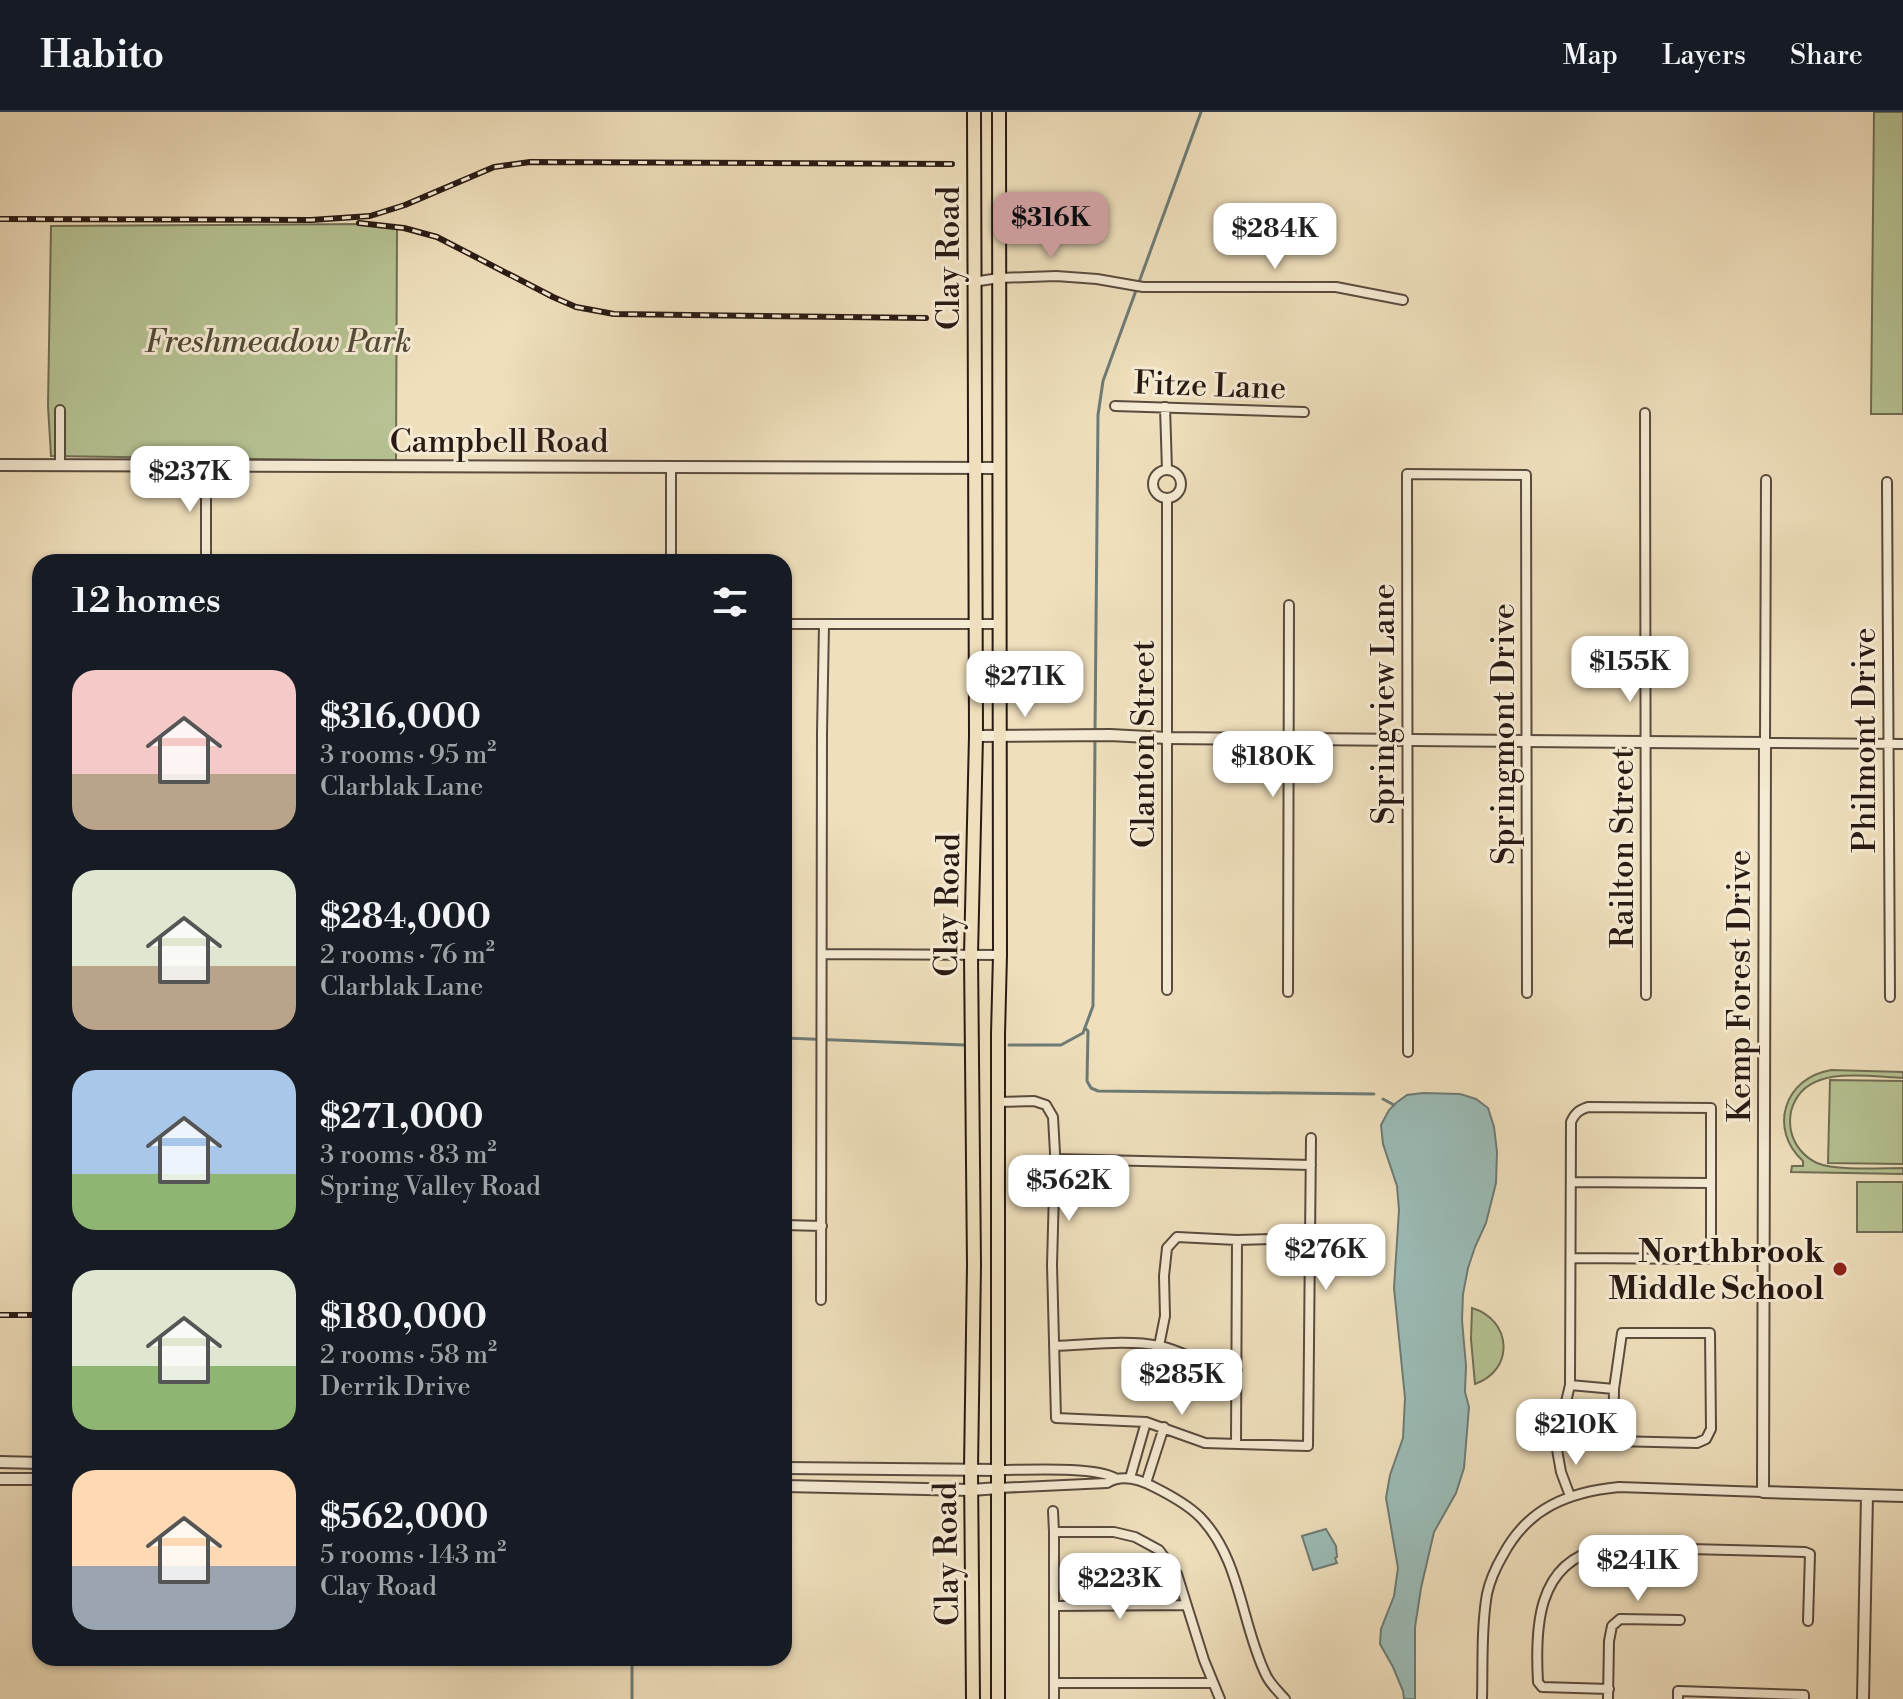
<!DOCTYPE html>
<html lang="en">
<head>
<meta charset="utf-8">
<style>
  body { margin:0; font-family:"Libre Bodoni",serif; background:#20242c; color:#f1f3f6; height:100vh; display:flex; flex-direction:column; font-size:30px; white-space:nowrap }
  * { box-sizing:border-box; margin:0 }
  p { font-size:26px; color:#9ea1a6 }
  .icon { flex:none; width:44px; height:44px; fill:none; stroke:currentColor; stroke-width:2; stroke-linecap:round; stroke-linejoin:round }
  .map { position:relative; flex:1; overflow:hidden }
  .details { position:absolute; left:32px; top:442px; width:760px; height:1112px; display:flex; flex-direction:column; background:#171b24; border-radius:24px; box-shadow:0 2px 6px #0004 }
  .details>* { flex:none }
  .price { position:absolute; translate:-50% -68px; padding:0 18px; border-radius:16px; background:#fff; color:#222; font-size:26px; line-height:52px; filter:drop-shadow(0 2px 4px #0008) }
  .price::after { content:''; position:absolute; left:50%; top:48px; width:24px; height:18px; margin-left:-12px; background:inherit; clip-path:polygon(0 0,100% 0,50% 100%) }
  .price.selected { background:#c59692; color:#111 }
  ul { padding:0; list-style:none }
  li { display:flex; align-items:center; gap:24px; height:200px; padding:0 40px }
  li span { display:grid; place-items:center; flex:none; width:224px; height:160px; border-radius:24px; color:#555 }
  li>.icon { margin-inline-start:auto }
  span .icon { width:96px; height:96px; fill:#fffc; stroke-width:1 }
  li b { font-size:34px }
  h2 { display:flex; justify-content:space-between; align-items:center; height:96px; padding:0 40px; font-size:34px }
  header { display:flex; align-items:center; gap:48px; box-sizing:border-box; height:112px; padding:0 40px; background:#171b24; border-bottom:2px solid #363941 }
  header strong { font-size:38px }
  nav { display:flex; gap:44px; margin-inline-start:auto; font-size:28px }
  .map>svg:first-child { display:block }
  .green { fill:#b6c293; stroke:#706e54; stroke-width:2 }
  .water { fill:#9bbcb7; stroke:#6d7b76; stroke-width:2 }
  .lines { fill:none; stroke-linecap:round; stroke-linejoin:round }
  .stream { stroke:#6d7b76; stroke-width:3 }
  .minor-casing { stroke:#5a4b3e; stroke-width:12 }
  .tertiary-casing { stroke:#5a4b3e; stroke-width:14 }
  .primary-casing { stroke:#291a14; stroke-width:16 }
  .minor { stroke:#f5ead3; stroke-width:8 }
  .tertiary { stroke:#f5ead3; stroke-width:10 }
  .primary { stroke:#efdfbc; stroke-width:12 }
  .rail-casing { stroke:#291a14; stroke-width:6 }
  .rail { stroke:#f5ead3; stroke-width:3; stroke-dasharray:9; stroke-linecap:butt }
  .poi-dot { fill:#8f2418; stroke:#f5ead3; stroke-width:3 }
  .labels { text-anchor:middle; stroke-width:6; stroke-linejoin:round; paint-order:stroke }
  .street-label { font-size:32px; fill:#291a14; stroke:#f5ead3 }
  .park-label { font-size:32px; font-style:italic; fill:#534c3a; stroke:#f5ead3 }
  .poi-label { font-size:32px; font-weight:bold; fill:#291a14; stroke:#f5ead3; text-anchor:end }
</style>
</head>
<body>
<header>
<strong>Habito</strong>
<nav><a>Map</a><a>Layers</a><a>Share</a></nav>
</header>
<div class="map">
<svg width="1903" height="1587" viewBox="0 0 1903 1587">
  <rect width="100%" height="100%" fill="#efdfbc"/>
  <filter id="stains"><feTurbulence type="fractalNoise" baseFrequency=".0025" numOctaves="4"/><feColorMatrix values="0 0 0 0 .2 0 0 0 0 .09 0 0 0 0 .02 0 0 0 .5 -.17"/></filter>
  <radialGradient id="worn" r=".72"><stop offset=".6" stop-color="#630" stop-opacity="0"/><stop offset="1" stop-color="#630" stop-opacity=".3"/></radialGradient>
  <path class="green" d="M1874,0H1903V302H1871Z
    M369,112L397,115L396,349L51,344L48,294L51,114Z
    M1831,958L1903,960V966C1870,965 1813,953 1795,989C1790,998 1789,1008 1791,1019C1794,1033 1804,1045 1817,1051C1836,1059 1881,1056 1903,1056V1062L1791,1060L1792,1054H1803V1049C1768,1017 1784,966 1831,958Z
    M1830,968L1903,969V1052L1828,1051Z
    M1857,1070H1903V1120H1857Z
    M1472,1196C1512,1208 1515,1258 1475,1272L1471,1227Z"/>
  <path class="water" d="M1423,981L1460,982L1476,987L1488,996L1494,1015L1497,1040L1496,1071L1486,1111L1475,1135L1468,1156L1463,1182L1462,1208L1466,1254L1465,1280L1469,1295L1464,1356L1456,1381L1434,1420L1421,1476L1415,1515V1587H1404L1403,1579L1393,1555L1380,1532L1381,1517L1394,1484L1398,1456L1386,1386L1390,1363L1403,1326L1405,1286L1394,1176L1399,1098L1397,1074L1383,1032L1381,1013L1389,998L1396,991L1407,983Z
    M1326,1417L1336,1434L1337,1445L1335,1446L1337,1451L1313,1458L1302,1424Z"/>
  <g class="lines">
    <path class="stream" d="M1095,620L1098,303L1103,269L1201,0
      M1086,917L1088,919L1087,969L1091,976L1098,979L1374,982
      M784,926L964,933
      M1009,933H1061L1083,921L1093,894L1095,627
      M1383,987L1394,993
      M632,1587V1546"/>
    <defs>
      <path id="minor" d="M973,170L999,166L1056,164L1097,167L1143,175H1336L1403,188
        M1115,294L1304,300
        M1165,295L1167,358
        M1645,301L1646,883
        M60,353V298
        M671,355V450
        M1153 372a14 14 0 1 1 28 0a14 14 0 1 1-28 0Z
        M1766,368L1765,631L1903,632
        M1887,370L1890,885
        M1167,386V878
        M206,450V353
        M784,512H999
        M823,842L1000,843
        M1288,880L1289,493
        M1408,940L1407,362L1526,363L1527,881
        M998,990L1034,989L1046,993L1053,1005L1055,1041L1052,1153L1056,1306L1146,1310L1205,1331L1308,1334L1311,1026
        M1055,1047L1311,1053
        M1571,1070L1711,1071
        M784,1113L822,1114
        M821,1188L822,621L824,512
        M1054,1234C1088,1233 1126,1227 1160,1234C1184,1239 1214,1259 1237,1258
        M1159,1234L1165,1204L1164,1164L1167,1136L1177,1125L1237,1128L1310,1126
        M1570,1273L1614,1277L1622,1221H1710L1711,1317L1706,1327L1697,1331L1613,1329L1614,1277
        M1236,1332L1237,1128
        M999,1358C1025,1358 1095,1354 1115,1366
        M1130,1366L1146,1310
        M1146,1371L1164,1315
        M999,1376L1107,1371C1122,1362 1139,1367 1154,1375C1170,1383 1187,1392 1200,1405C1241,1447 1241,1512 1266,1563C1270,1572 1278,1579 1285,1587
        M1570,1384L1561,1360L1556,1332L1570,1273L1571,1010C1575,1001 1579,998 1588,995L1711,996V1147L1571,1146
        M1053,1399L1054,1420H1114L1135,1425L1159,1438L1177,1462L1204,1548L1220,1587
        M1054,1420V1587
        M1054,1494L1186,1493
        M1054,1571H1212
        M1609,1577L1542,1575L1538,1570C1535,1518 1536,1450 1601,1437C1625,1432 1657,1438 1682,1439L1689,1437L1805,1440L1810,1442L1808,1509
        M1482,1587C1483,1553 1481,1516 1487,1482C1490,1468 1496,1455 1503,1443C1528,1396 1568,1380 1619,1375L1763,1380
        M1608,1587L1609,1529L1612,1514L1620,1507L1680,1508
        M1678,1587V1579L1804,1583V1587"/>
      <path id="tertiary" d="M0,353L999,356
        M976,624L1110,623L1167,626L1765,631L1763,1380L1903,1384
        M0,1350L40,1351
        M784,1356L999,1358
        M0,1367H40
        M784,1374L971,1378L999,1376
        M1863,1587L1867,1383"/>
      <path id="primary" d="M973,1587L971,1357L974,1153L971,843L976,624L974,0
        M998,1587V922L1000,843L999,0"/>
    </defs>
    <use href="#minor" class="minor-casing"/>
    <use href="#tertiary" class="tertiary-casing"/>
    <use href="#primary" class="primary-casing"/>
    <use href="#minor" class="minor"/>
    <use href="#tertiary" class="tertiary"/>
    <use href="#primary" class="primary"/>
    <defs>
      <path id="rail" d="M0,107L311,108L370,104L405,93L494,55L530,50L952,52
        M359,111L404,116L437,125L553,185L576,195L614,202L926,206
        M0,1203H40"/>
    </defs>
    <use href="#rail" class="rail-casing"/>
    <use href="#rail" class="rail"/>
  </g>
  <circle class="poi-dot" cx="1840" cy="1157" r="8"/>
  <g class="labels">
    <g class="street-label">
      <text transform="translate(948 146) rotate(-90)" y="11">Clay Road</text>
      <text transform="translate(1210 273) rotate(2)" y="11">Fitze Lane</text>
      <text x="499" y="340">Campbell Road</text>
      <text transform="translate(1383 592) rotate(-90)" y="11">Springview Lane</text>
      <text transform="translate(1503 622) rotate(-90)" y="11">Springmont Drive</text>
      <text transform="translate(1864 628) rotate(-90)" y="11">Philmont Drive</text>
      <text transform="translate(1143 632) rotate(-90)" y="11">Clanton Street</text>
      <text transform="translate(1622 736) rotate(-90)" y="11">Railton Street</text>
      <text transform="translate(947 793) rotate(-89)" y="11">Clay Road</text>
      <text transform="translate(1739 874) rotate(-90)" y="11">Kemp Forest Drive</text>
      <text transform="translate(946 1442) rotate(-91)" y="11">Clay Road</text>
    </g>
    <g class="park-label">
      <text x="278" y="240">Freshmeadow Park</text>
    </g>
    <g class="poi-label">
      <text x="1824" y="1150">Northbrook<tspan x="1824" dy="37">Middle School</tspan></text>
    </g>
  </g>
  <rect width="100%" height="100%" filter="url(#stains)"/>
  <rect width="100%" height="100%" fill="url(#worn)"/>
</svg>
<b class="price selected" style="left:1051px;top:148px">$316K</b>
<b class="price" style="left:1275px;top:159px">$284K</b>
<b class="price" style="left:190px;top:402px">$237K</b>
<b class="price" style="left:1630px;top:592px">$155K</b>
<b class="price" style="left:1025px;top:607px">$271K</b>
<b class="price" style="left:1273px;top:687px">$180K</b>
<b class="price" style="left:1069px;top:1111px">$562K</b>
<b class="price" style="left:1326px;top:1180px">$276K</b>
<b class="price" style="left:1182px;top:1305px">$285K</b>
<b class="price" style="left:1576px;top:1355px">$210K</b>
<b class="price" style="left:1638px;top:1491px">$241K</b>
<b class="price" style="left:1120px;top:1509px">$223K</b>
<section class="details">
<h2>12 homes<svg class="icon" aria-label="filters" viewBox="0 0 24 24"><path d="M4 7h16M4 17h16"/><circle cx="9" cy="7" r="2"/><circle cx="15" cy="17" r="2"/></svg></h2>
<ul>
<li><span style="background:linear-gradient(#f6c9c9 65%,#b9a48a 0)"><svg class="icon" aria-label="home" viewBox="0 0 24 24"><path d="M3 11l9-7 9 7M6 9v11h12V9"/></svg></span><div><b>$316,000</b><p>3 rooms · 95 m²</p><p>Clarblak Lane</p></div></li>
<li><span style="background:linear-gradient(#dfe7d0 60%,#b9a48a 0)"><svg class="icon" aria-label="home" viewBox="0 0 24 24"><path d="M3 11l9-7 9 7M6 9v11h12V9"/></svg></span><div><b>$284,000</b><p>2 rooms · 76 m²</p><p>Clarblak Lane</p></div></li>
<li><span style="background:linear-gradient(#a9c7e8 65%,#8fb573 0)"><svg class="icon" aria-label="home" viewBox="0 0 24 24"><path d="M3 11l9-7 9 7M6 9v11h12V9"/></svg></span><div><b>$271,000</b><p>3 rooms · 83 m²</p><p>Spring Valley Road</p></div></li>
<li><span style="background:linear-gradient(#dfe7d0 60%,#8fb573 0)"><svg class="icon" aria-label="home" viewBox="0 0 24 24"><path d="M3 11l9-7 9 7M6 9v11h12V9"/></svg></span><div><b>$180,000</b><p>2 rooms · 58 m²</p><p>Derrik Drive</p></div></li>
<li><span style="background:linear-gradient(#ffd9b3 60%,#9aa5b1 0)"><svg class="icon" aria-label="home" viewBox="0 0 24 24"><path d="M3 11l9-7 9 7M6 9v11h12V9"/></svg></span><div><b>$562,000</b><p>5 rooms · 143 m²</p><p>Clay Road</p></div></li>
</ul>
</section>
</div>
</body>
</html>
